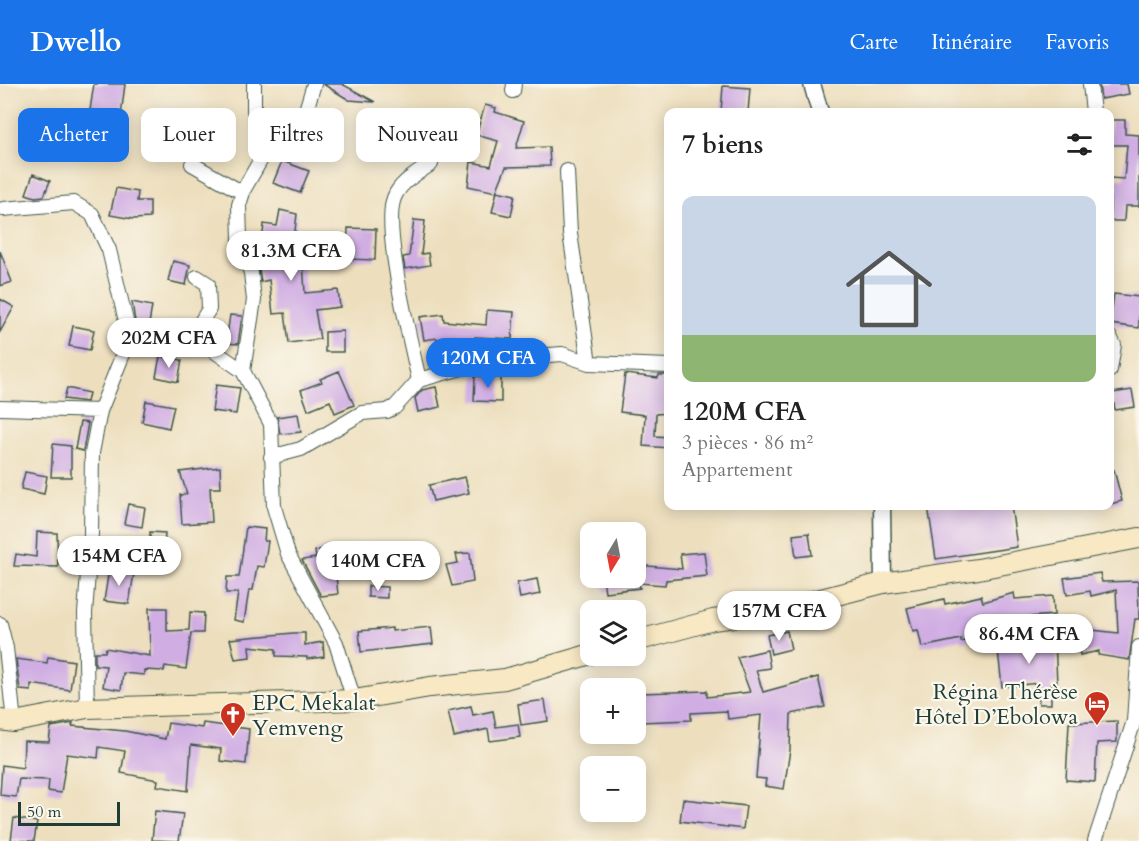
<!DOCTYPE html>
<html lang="fr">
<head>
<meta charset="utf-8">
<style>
  body { margin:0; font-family:Cardo,serif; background:#f2f2f2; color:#222; height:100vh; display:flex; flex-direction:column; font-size:22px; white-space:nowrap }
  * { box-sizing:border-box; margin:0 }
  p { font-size:20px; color:#767676 }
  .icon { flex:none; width:33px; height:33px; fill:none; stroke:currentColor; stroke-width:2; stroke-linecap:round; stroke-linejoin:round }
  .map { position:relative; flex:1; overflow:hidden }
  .drawer { position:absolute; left:664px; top:24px; width:450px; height:402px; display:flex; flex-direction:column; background:#fff; border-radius:12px; box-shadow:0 3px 15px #0003 }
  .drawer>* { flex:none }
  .top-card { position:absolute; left:18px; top:24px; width:556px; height:54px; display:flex; gap:12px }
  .needle { width:39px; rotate:190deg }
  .buttons { position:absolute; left:580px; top:438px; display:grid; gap:12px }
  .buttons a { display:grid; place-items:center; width:66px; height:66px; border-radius:12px; background:#fff; box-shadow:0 3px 15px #0003; font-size:30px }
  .scale { position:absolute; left:18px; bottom:15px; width:102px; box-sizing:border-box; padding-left:6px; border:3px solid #1f3d34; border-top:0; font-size:16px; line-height:21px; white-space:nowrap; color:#1f3d34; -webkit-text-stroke:4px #fbf7ec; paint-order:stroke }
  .price { position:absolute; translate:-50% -51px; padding:0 14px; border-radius:21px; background:#fff; color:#222; font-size:20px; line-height:39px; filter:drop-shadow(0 2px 3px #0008) }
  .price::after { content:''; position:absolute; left:50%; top:36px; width:18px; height:14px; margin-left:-9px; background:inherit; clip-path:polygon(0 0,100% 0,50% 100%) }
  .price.selected { background:#1a73e8; color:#fff }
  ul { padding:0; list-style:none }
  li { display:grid; align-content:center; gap:12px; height:318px; padding:0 18px }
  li+li { border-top:2px solid #e0e0e0 }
  li span { display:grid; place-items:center; height:186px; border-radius:12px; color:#555 }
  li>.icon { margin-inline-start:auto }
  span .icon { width:108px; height:108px; fill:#fffc; stroke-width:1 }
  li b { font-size:26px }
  h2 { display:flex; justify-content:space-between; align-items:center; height:72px; padding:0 18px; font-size:26px }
  .chip { padding:0 21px; border-radius:12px; background:#fff; box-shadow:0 3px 15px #0003; font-size:21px; line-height:54px }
  .chip.selected { background:#1a73e8; color:#fff }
  header { display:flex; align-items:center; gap:36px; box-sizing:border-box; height:84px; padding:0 30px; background:#1a73e8; color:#fff }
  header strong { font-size:28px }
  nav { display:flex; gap:33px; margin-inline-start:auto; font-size:21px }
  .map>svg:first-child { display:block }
  .building { fill:#d0ade3 }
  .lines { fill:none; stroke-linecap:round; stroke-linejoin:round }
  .minor-casing { stroke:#3e5549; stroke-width:16 }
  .tertiary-casing { stroke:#3e5549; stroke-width:19 }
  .secondary-casing { stroke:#3e5549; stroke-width:22 }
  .minor { stroke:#fff; stroke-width:14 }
  .tertiary { stroke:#fff; stroke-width:16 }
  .secondary { stroke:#f8e8c3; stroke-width:20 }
  .labels { text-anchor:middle; stroke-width:4.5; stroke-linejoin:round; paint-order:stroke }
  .poi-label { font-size:22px; fill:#1f3d34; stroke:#fbf7ec; text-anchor:end }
</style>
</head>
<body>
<header>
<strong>Dwello</strong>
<nav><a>Carte</a><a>Itinéraire</a><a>Favoris</a></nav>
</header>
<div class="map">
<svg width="1139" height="757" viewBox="0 0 1139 757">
  <rect width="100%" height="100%" fill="#fbf7ec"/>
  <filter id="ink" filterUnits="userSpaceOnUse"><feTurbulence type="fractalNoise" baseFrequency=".0167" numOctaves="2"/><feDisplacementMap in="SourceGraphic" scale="12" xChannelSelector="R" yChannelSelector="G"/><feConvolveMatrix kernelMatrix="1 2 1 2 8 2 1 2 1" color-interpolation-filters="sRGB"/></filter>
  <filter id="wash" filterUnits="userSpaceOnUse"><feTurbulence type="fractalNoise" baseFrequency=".008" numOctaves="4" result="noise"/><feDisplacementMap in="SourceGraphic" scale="24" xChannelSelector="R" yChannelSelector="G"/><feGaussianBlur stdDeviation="1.35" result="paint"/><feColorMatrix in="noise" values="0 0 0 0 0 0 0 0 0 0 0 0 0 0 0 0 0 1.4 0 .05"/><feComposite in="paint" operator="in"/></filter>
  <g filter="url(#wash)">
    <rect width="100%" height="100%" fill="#eddfbe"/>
    <g id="blocks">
      <path class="building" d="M94,0H125L117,63L92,58L98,27L90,26Z
        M323,0H342L375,18L349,16Z
        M1099,0H1127L1129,10L1101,15Z
        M723,2L750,4L748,28H721Z
        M485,21L496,24L495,28L524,37L516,64L549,63L550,82L506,83L496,108L468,102L471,78L491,82L498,57L476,51Z
        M1110,36H1125V50L1139,51V122H1125L1124,137H1110V94L1124,95L1127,61H1110Z
        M282,77L309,87L300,109L273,99Z
        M33,90L50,97L44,112L35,113L26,110Z
        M116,104L138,108L137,117H150V134L133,135L110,131Z
        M497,107L515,111L511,132L492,128Z
        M280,126L297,130L291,179L303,178L305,209L338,206L340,223L315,226L320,255L289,259L285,229L273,230L269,196L261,198L259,185L264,140L277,142Z
        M414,136L425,137L421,170L428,169L430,181L405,185L403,173L409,172Z
        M348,144L376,145L375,176L347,175Z
        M0,167L12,198L0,202Z
        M173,177L190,181L186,201L168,197Z
        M1114,210L1139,213V244L1110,240Z
        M0,215L14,223L0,248Z
        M132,218L152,222L149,240L135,237Z
        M487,226L514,228L512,255L475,253L478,270L440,276L437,254L424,256L420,233L443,230L444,237L486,241Z
        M230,231L242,232L238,260L226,259Z
        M73,242L94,246L90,266L69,262Z
        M343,247V268H325V248Z
        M160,272L182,276L178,298L156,293Z
        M339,287L354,321L335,329L330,317L308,326L301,306L322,298L320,295Z
        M625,290L658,294L659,291H669V329L656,330L655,352L669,353V364L643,362L645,331L620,328Z
        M475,292L501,293V318L474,317Z
        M216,301L240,304L236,330L212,327Z
        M436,303L440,323L418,328L415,314L422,306Z
        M67,304L89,309L87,318L64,315Z
        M1132,306L1135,323L1115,326L1112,309Z
        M146,317L174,322L169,344L142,338Z
        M298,330L301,348L280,350L277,333Z
        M80,338L88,339L83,367L75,365Z
        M53,360L71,362V393H51Z
        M220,383L221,404H210L212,438L182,440L180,411L187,410L180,388Z
        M1114,386L1122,417L1110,420V387Z
        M25,388L47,392L44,410L21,405Z
        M465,393L469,409L433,417L429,401Z
        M128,420L145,423L142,443L124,440Z
        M928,422H1011L1017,463L936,475Z
        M246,443L265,445L264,457H268L264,483L257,482L253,506H249L244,538L234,536L238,509H226L227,493H239Z
        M37,448L57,449L58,483L14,482L16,470L36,473Z
        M150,448L165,449L163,476H150Z
        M809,449L812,471L796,473L793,451Z
        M328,464L333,484H335L338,510L321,512L302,476L316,474L315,467Z
        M704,468L707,492L666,496L665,501L639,499L640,504L605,508L603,494H636V481L682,485L680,470Z
        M470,469L473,498L452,502L446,481L458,479L456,470Z
        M109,485L134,489L129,520L104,517Z
        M1100,489L1102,498L1138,497L1139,535H1135L1129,576L1098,571L1099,567L1080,571L1075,545L1091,542L1092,546L1118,549L1116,506L1091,512L1090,507L1067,511L1064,494Z
        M537,495L540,510L520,514L517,499Z
        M368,502L387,503V514L368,513Z
        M1014,509L1015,515L1053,512L1054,531L1029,533L1031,537L961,558V555L922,563L918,546L913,547L907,524L944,515L945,520L981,512L983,518Z
        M149,524H167V547L189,546L190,528L204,529L203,549H191L186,585L165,582L164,587L144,586V591L123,589L121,606L103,603L106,582L95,581V568H105L106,564L150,572Z
        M431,543L433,560L361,568L359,547L392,544V547Z
        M787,547L791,565L771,570L767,551Z
        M293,549H305V561L323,558L324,573L307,575V573L276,572V565L249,562L250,573L235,575L230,555Z
        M1055,555L1057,600L1051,601V620H1039L1038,599L1002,603L997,557Z
        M767,566L770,584L756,586L763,608L818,593L825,623L791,630L790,666L784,705L765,702L766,695L756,694L761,631L728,635L727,627L691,629V636L641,638L640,609L707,607V613L750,608L737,573Z
        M48,573L74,577L70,606L31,600V607L20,606L16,575L47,579Z
        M545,616L548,637L521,641L518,620Z
        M471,622L473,631L493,627L496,643L518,640L520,653L490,657L488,645L454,653L448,627Z
        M1117,637V658L1097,659L1095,698L1066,696L1069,639Z
        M73,639L72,642L125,647L165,655L168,639L202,644L203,639L249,645L246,680L220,677L221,665L191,661L188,707L157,702L158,696L121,689L125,667L99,663L98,674L67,670L61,709L48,707L49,696L19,695L16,713L0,711L2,681L23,684L24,657L49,658L51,643Z
        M683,715L746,722L743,745L680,737Z
        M155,727L183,730L179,757L152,756Z
        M14,734L37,738L34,757L11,756Z"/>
    </g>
  </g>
  <g filter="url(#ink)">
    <use href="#blocks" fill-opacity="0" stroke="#3e5549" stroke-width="1.5"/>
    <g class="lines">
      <defs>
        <path id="minor" d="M254,0V26L264,70
          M1090,0L1093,28
          M513,7L514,0
          M192,80L236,105H244
          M567,87L570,149L589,279
          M3,125L74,119L92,130L109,166L131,258
          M1110,253L1114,261L1110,286
          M189,258L209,225L208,200L197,193
          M243,287L254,216L251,189L240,155L239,121L244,105L264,70L302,39L314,0
          M419,296C411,259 382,145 394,114C400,98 418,89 431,80
          M0,324L100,327
          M271,373L301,365L362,329L387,327L395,323L419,296L490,276L562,270L589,279L669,282
          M0,540L6,564L14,638
          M87,624L85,529L91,450L92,369L100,327L123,270L131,258L145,251H158L207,262L243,287L271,340L274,423L288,470L336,559L354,616
          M1095,757L1134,637L1139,563"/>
        <path id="tertiary" d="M812,0L820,28
          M882,422L883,499"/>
        <path id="secondary" d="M636,557L713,536L767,529L883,499L978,485L1139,454
          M0,636L14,638L87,624L354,616L430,603L505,595L591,570"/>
      </defs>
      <use href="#minor" class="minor-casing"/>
      <use href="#tertiary" class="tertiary-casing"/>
      <use href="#secondary" class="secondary-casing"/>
      <use href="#minor" class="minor"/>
      <use href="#tertiary" class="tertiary"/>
      <use href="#secondary" class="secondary"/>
    </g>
  </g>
  <defs>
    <symbol id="hotel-pin" viewBox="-11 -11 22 30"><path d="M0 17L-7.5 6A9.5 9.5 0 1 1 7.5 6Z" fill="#c8321e" stroke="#fbf7ec"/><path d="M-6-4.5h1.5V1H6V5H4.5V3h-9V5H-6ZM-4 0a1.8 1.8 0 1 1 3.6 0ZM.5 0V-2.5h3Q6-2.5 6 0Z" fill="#fff"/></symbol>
    <symbol id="church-pin" viewBox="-11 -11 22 30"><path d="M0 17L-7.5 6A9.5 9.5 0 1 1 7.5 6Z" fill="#c8321e" stroke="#fbf7ec"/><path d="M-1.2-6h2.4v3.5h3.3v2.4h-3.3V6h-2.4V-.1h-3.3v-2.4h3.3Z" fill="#fff"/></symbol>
  </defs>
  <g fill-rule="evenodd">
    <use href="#hotel-pin" x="1082" y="605" width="30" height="40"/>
    <use href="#church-pin" x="218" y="616" width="30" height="40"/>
  </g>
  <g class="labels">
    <g class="poi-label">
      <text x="1078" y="615">Régina Thérèse<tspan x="1078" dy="25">Hôtel D’Ebolowa</tspan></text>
      <text x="252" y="626" text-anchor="start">EPC Mekalat<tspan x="252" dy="25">Yemveng</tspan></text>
    </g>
  </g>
</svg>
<div class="buttons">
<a><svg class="needle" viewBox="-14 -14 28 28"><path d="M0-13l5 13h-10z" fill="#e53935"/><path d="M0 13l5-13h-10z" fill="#767676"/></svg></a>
<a><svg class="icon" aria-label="layers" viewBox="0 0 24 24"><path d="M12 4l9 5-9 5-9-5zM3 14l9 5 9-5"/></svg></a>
<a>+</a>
<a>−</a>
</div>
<div class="scale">50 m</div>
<b class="price" style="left:291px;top:198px">81.3M CFA</b>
<b class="price" style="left:169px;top:285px">202M CFA</b>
<b class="price selected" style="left:488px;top:305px">120M CFA</b>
<b class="price" style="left:119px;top:503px">154M CFA</b>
<b class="price" style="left:378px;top:508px">140M CFA</b>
<b class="price" style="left:779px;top:558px">157M CFA</b>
<b class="price" style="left:1029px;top:581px">86.4M CFA</b>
<div class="top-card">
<a class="chip selected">Acheter</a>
<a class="chip">Louer</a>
<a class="chip">Filtres</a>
<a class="chip">Nouveau</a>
</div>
<section class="drawer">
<h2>7 biens<svg class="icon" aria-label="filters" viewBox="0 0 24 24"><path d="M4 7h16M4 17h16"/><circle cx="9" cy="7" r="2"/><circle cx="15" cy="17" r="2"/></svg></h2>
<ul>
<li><span style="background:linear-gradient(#c9d6e8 75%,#8fb573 0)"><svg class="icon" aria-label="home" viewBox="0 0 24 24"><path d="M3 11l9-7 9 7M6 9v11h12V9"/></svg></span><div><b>120M CFA</b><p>3 pièces · 86 m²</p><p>Appartement</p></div></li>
</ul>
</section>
</div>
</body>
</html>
